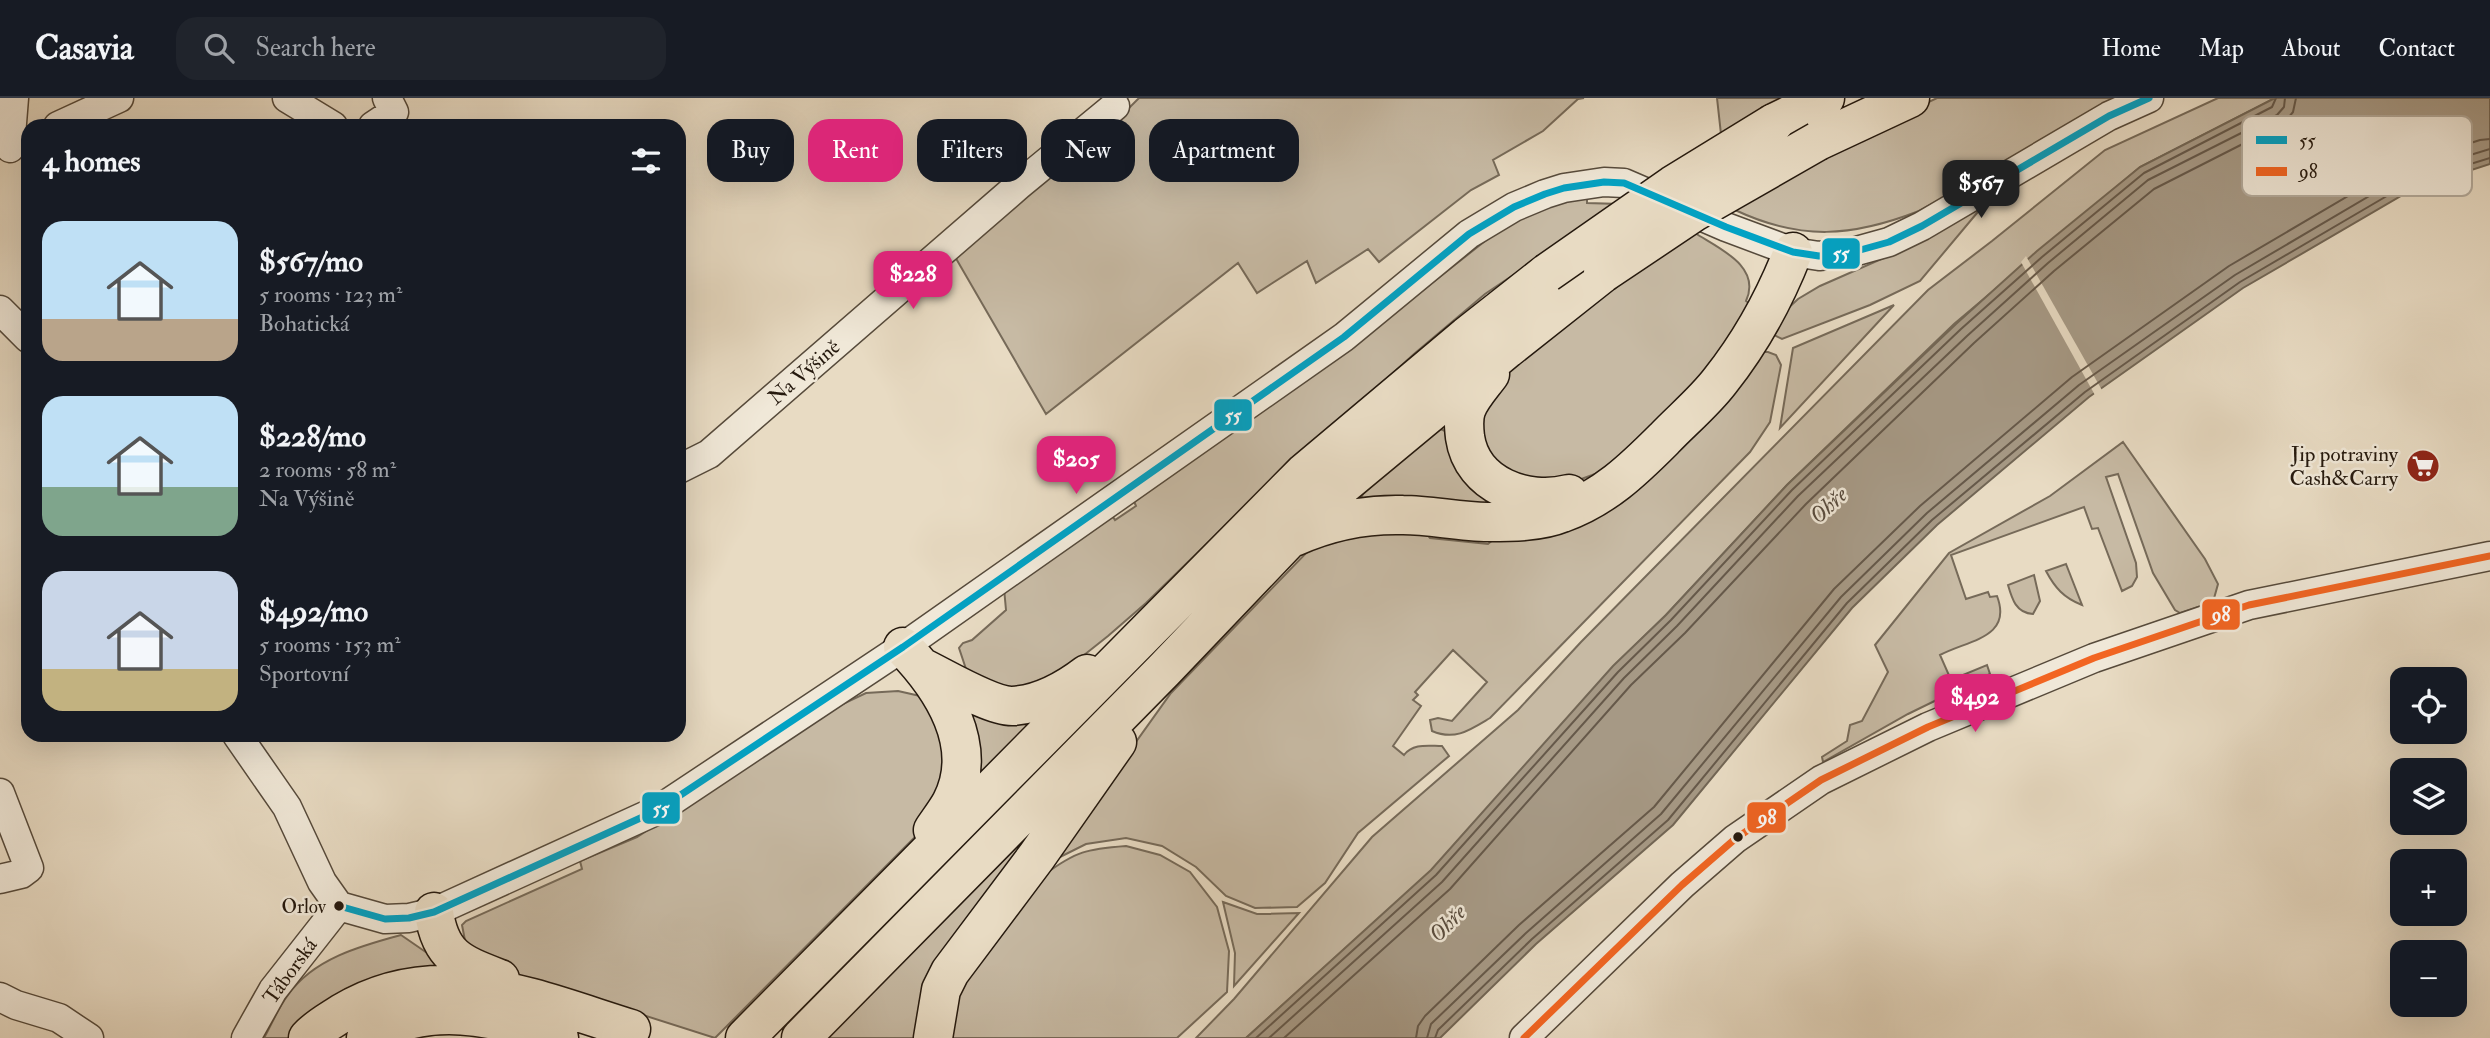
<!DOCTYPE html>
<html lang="en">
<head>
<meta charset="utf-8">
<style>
  body { margin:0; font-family:"IM FELL Double Pica",serif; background:#20242c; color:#f1f3f6; height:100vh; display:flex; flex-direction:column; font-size:26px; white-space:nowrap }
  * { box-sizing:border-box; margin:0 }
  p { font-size:23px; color:#9ea1a6 }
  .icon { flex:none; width:38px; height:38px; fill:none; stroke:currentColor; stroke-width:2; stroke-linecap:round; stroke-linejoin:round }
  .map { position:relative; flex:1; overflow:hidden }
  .side { position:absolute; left:21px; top:21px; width:665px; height:623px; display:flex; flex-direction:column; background:#171b24; border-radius:21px; box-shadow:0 7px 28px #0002 }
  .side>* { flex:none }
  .banner { position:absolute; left:707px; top:21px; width:665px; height:63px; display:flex; gap:14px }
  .controls { position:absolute; left:2390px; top:569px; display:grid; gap:14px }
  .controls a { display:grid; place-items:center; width:77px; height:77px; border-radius:14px; background:#171b24; box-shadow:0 7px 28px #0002; font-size:35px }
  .price { position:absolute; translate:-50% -60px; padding:0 16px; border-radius:14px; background:#db2777; color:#fff; font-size:23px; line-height:46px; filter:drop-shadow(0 2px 4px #0008) }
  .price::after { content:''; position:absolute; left:50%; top:42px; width:21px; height:16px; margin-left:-10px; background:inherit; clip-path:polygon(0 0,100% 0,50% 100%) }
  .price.on { background:#222; color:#fff }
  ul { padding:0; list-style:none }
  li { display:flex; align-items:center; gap:21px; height:175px; padding:0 21px }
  li span { display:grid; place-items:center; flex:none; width:196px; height:140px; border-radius:21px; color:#555 }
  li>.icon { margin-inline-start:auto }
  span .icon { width:84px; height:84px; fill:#fffc; stroke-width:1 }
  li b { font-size:30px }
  h2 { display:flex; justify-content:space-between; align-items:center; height:84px; padding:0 21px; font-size:30px }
  .chip { padding:0 24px; border-radius:21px; background:#171b24; box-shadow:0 7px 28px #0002; font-size:24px; line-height:63px }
  .chip.on { background:#db2777; color:#fff }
  header { display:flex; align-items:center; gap:42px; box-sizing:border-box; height:98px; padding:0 35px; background:#171b24; border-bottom:2px solid #363941 }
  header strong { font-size:33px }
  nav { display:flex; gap:38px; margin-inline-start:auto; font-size:24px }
  .search { width:490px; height:63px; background:#20242c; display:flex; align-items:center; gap:18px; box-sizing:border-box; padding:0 24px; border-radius:21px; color:#9ea1a6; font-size:26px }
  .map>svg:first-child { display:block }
  .green { fill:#c7baa4; stroke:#766a59; stroke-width:2 }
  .water { fill:#a69985; stroke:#726655; stroke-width:2 }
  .pier { fill:#e8dbc3 }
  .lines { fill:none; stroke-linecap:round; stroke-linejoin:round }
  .shore { stroke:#66594a; stroke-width:2 }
  .minor-casing { stroke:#564a3b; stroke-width:31 }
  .highway-casing { stroke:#25190e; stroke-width:41 }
  .minor { stroke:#f0e8d8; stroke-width:28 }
  .highway { stroke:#e8dbc3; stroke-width:38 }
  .highway-bridge-casing { stroke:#25190e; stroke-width:41; stroke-linecap:butt }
  .highway-bridge { stroke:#e8dbc3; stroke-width:38 }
  .bus-1-casing { stroke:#f0e8d8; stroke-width:12 }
  .bus-2-casing { stroke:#f0e8d8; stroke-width:12 }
  .bus-1 { stroke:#02a2c4; stroke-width:7 }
  .bus-2 { stroke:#f26522; stroke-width:7 }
  .bus-dot { fill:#25190e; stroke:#f0e8d8; stroke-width:2.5 }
  .labels { text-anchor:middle; stroke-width:5; stroke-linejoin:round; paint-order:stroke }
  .bus-label { font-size:19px; fill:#25190e; stroke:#f0e8d8; text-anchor:end }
  .street-label { font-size:21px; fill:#25190e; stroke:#f0e8d8 }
  .poi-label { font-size:21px; fill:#25190e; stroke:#f0e8d8; text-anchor:end }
  .water-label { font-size:23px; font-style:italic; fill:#594c3e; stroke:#f0e8d8 }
  .key { fill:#f0e8d8; stroke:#b3aa9b; stroke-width:2 }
  .key-label { font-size:19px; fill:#25190e }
  .line-badge { stroke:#f0e8d8; stroke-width:2.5 }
  .badge-label { font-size:19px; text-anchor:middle; font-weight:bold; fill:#fff }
</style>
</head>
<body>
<header>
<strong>Casavia</strong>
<div class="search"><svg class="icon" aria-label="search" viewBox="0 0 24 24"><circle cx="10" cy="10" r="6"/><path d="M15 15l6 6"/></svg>Search here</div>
<nav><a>Home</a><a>Map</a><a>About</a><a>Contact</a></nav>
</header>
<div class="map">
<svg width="2490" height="940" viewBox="0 0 2490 940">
  <rect width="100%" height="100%" fill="#e8dbc3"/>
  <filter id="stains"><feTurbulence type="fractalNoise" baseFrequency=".00286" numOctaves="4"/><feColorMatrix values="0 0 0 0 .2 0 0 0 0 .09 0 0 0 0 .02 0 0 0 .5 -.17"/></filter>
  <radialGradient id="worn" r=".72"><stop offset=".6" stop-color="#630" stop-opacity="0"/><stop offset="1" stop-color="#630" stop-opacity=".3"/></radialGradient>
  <path class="green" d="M1139,0H1584L1578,1L1543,33L1493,62L1499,77L1471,92L1379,164L1368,151L1316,185L1307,163L1257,195L1238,165L1046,316L954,157L1123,16Z
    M1717,0H1781L1721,36Z
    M1937,0H2127L1919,113C1852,139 1801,143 1735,112L1895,20Z
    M2218,0H2275L2140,69L1954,226L1787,387L1666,517L1616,566L1431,773L1246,940H1196L1234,901L1372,739L1518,612L1581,544L1928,192L1992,143L2105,52Z
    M1587,98V105L1619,106L1485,196L1414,256L1231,422L1146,505L1108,538L1064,573L1014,594L967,574L959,550L963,545L972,542L1006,512L1004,490L1111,416L1115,422L1136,408L1133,401L1356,245L1499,132L1532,113Z
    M1982,109L1920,183L1870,207L1782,241L1774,237L1784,214L1798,201L1820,188L1911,148Z
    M1695,135C1718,150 1762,168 1746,203L1750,206L1714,268L1616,363L1595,376L1576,383L1501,376L1473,322L1497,282L1565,222Z
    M1894,207L1780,330L1793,250Z
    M1762,254H1768L1776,257L1781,267L1770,324L1750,354L1490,620C1470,632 1455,643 1432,633L1430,622L1438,620L1452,623L1487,584L1453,552L1415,594L1418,597L1413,602L1421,608L1393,648L1404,657C1413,645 1428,648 1442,648L1449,658L1358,735L1325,785L1297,809L1255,810L1226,798L1196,769L1162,748L1126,740L1086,746L1050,764L1171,595L1309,452L1330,439L1424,432L1430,440L1488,446L1500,436L1545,430Z
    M1436,329L1445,333L1447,346L1458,369L1520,409L1363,403L1361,400L1363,396Z
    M2123,344L2205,461L2218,486L2213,504L2180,515L2175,512L2153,475L2118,376L2106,379L2136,465L2137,479L2132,488L2122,493L2098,430L2092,431L2084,409L1951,457L1966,501L1988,494L1990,499L1997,498C2013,540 1968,542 1940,557L1951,582L1987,567L1990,576L1908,616L1823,664L1822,659L1847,643L1850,627L1862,623L1888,574L1875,547L1949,455L2050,398Z
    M2066,466L2082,507C2064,500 2055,490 2046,473Z
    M2034,477L2040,503L2033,516C2016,515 2012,501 2008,487Z
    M898,593L920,598L933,606L948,682L916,738L715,940L524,879L468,858L462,827L466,823L582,771L580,763L637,739L828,613L866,595Z
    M966,606L1034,624L975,686Z
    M1084,672L920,902L914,940H821Z
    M1126,748L1160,757L1190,774L1217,809L1229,853L1227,894L1177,940H949L958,895L1044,777C1076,753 1087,751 1126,748Z
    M1223,804L1257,816L1299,815L1234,888L1235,855Z
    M401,837L430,857L457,871L292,936L289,940H264C272,926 278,910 288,897C313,861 360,848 401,837Z"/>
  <path class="water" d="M2275,0H2490V66L2413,91L2243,190L2089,299L1937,427L1852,510L1673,727L1536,846L1440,940H1246L1431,772L1613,568L1666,517L1787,387L1956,226L2037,153L2140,69Z"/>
  <path class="pier" d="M2026,158L2103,294L2096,299L2021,164Z"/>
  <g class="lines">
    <path class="shore" d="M1256,940L1436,777L1618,574L1671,522L1792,392L1961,231L2042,159L2144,75L2272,9L2276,0
      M1269,940L1442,784L1624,580L1677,528L1798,398L1967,238L2048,165L2148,82L2277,17L2284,9L2285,0
      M1284,940L1450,791L1631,587L1685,535L1806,406L1974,245L2054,173L2154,91L2284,25L2293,14L2296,0
      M1416,940L1418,928L1425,918L1519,827L1654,709L1834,491L1920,408L2072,279L2229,168L2399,68L2480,42L2490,41
      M1427,940L1431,926L1526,835L1661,716L1841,499L1927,415L2079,287L2235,177L2405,77L2490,51
      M1435,940L1438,932L1532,841L1668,722L1847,505L1932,422L2085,294L2240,184L2409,85L2490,60"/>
    <defs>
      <path id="minor" d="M287,0L333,28
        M58,28L119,0
        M373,28L394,14L387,0
        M10,50L14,0
        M0,212L28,240
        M679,371L709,356L1019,87L1115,8
        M237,637L287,709L322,784L339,808
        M0,695L29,770L21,776L0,781
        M339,808L385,821L409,820L434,814L658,712L903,549L1344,239L1469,136L1514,109L1545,96L1564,90L1604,84L1624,85L1726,129L1793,154L1819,158L1853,154L1889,144L1922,128L2109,18L2149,0
        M0,899L16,907L59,920L89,940
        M246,940L273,892L339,808
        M1524,940L1682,787L1735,741L1821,682L1928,629L2094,560L2249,507L2490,458"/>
      <path id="highway" d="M1774,25L1825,0
        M1818,43L1910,0
        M1490,276C1482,287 1470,300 1466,312C1463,321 1464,330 1465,339C1472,388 1527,407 1569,396
        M1294,439C1327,424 1366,416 1403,417C1431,417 1459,424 1488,424C1511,424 1540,424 1562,415C1604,400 1633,372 1664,341C1682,322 1704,304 1720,283C1751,244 1775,200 1793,154
        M903,549C942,589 981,648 951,705C946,714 939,723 933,732
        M923,570C944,580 992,609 1013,608C1041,606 1066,592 1087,576
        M434,814C440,859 461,866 500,881
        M308,940C318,929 330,923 342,915C438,857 534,901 631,931
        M366,940C426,902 496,918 559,940
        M745,940L1304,375L1467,238L1547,175
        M801,940L1164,572L1331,397L1507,251L1603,175
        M933,940L941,892L950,874L1037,758L1117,644"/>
    </defs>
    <use href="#minor" class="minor-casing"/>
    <use href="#highway" class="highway-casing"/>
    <use href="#minor" class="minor"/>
    <use href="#highway" class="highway"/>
    <defs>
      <path id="highway-bridge" d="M1547,175L1673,87L1774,25
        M1603,175L1694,114L1818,43"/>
    </defs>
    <use href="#highway-bridge" class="highway-bridge-casing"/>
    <use href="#highway-bridge" class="highway-bridge"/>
    <defs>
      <path id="bus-1" d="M339,808L385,821L409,820L434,814L658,712L903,549L1344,239L1469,136L1514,109L1545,96L1564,90L1604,84L1624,85L1726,129L1793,154L1819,158L1853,154L1889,144L1922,128L2109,18L2149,0"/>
      <path id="bus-2" d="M1524,940L1682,787L1735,741L1821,682L1928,629L2094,560L2249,507L2490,458"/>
    </defs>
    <use href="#bus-1" class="bus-1-casing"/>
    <use href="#bus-2" class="bus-2-casing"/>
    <use href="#bus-1" class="bus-1"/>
    <use href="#bus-2" class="bus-2"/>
  </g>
  <defs>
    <symbol id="supermarket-disc" viewBox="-11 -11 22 22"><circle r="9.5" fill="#8f2418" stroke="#f0e8d8"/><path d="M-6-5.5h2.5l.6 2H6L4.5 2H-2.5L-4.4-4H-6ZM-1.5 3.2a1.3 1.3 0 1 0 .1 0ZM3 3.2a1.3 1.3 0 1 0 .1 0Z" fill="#fff"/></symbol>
  </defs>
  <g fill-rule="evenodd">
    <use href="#supermarket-disc" x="2404" y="349" width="38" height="38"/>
  </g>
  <g class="bus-dot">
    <circle cx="1738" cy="739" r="6"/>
    <circle cx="339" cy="808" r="6"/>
  </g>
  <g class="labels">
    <g class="bus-label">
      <text x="326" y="815">Orlov</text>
    </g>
    <g class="street-label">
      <text transform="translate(804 274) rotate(-41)" y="7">Na Výšině</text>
      <text transform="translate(290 873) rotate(-54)" y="7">Táborská</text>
    </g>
    <g class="poi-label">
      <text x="2398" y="363">Jip potraviny<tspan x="2398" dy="24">Cash&amp;Carry</tspan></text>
    </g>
    <g class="water-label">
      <text transform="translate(1828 407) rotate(-43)" y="8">Ohře</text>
      <text transform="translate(1447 825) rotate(-46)" y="8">Ohře</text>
    </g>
  </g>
  <rect x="2242" y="18" width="230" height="80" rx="10" class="key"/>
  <rect x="2256" y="38" width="31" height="8" fill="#02a2c4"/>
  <rect x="2256" y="69" width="31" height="9" fill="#f26522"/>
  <g class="key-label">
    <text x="2299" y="49">55</text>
    <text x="2299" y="80">98</text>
  </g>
  <g class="line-badge">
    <rect x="1821" y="139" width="40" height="33" rx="7" fill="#02a2c4"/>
    <rect x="1213" y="300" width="40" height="34" rx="7" fill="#02a2c4"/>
    <rect x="2201" y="500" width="40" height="33" rx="7" fill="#f26522"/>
    <rect x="641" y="693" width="40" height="34" rx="7" fill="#02a2c4"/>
    <rect x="1746" y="703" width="41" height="33" rx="7" fill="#f26522"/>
  </g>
  <g class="badge-label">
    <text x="1841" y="162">55</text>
    <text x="1233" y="324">55</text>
    <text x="2221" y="523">98</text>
    <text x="661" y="717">55</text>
    <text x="1767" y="726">98</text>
  </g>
  <rect width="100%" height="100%" filter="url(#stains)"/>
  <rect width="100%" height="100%" fill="url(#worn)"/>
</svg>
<div class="controls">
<a><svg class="icon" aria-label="locate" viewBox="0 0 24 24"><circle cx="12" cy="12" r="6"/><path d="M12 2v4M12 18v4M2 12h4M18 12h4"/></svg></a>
<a><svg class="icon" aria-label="layers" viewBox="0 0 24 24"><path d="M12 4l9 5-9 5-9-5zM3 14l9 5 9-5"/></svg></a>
<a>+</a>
<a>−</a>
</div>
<b class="price on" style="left:1981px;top:122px">$567</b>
<b class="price" style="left:913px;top:213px">$228</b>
<b class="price" style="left:1076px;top:398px">$205</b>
<b class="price" style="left:1975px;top:636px">$492</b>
<div class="banner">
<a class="chip">Buy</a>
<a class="chip on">Rent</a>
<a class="chip">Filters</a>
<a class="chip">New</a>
<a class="chip">Apartment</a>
</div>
<section class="side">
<h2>4 homes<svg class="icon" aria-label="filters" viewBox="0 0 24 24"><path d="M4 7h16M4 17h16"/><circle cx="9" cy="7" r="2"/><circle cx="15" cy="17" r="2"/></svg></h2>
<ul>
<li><span style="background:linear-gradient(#bfe0f5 70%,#b9a48a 0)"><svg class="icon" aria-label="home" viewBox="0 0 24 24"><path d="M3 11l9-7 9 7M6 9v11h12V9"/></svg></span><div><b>$567/mo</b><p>5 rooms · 123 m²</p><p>Bohatická</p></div></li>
<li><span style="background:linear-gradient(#bfe0f5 65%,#7fa58c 0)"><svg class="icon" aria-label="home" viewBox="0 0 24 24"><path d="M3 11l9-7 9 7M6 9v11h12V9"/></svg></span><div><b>$228/mo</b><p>2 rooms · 58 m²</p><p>Na Výšině</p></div></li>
<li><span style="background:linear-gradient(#c9d6e8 70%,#c2b280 0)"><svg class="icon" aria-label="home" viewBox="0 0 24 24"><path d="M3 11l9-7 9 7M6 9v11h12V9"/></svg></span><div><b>$492/mo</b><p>5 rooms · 153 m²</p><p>Sportovní</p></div></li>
</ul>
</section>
</div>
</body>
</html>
